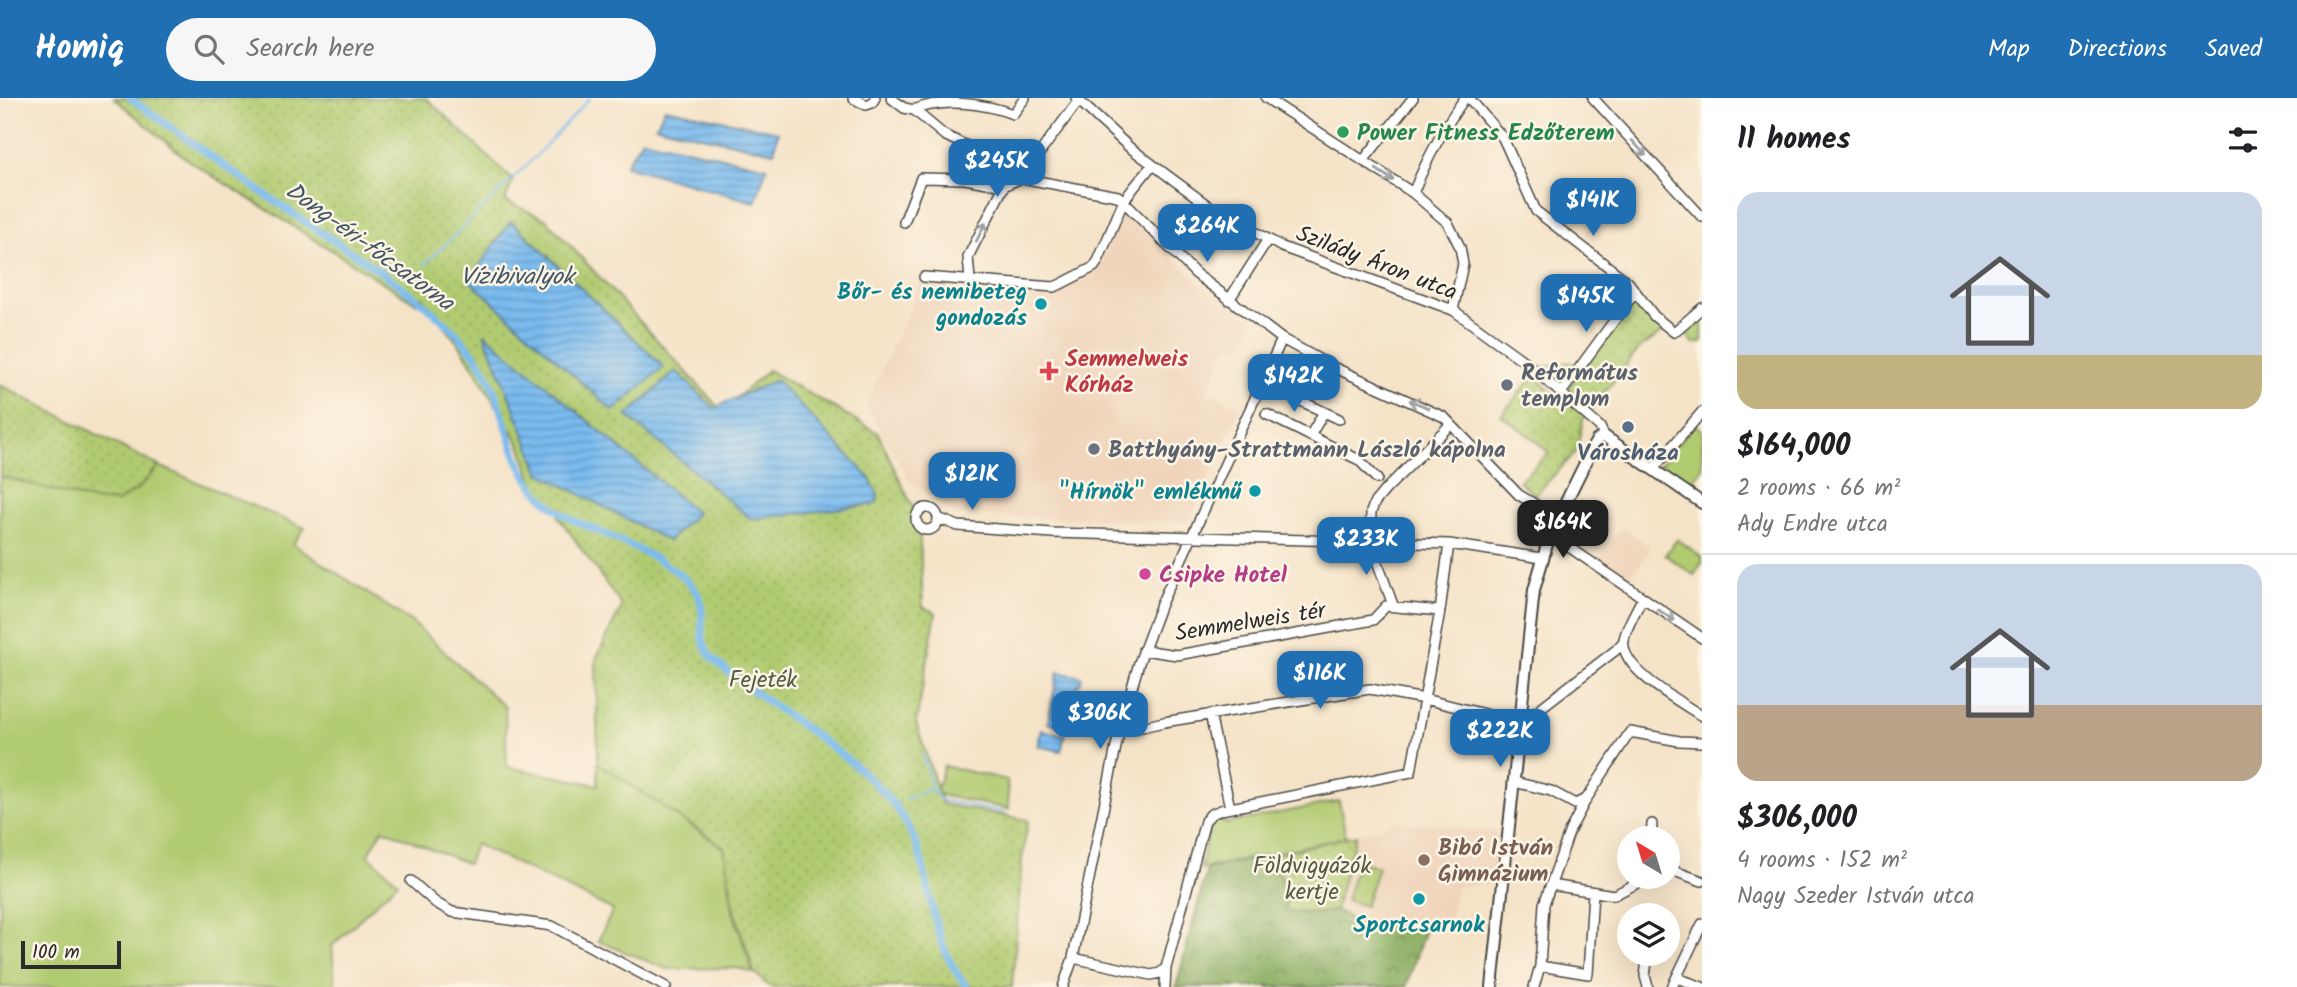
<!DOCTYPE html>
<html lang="en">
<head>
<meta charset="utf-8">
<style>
  body { margin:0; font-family:Kalam,sans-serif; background:#f6f6f6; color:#202124; height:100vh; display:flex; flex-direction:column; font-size:26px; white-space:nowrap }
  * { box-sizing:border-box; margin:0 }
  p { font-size:23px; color:#757577 }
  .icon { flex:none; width:38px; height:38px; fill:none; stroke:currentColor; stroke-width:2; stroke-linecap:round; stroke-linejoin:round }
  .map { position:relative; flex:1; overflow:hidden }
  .details { display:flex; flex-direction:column; background:#fff; width:595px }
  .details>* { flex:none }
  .needle { width:46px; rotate:322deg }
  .tools { position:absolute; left:1617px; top:728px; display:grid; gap:14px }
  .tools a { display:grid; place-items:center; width:63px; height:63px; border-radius:50%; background:#fff; box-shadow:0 7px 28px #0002; font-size:35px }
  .scale { position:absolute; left:21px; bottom:18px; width:100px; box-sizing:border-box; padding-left:7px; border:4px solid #2b2b2b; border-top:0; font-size:19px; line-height:24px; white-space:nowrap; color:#2b2b2b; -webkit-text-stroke:5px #fcf5e5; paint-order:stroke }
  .price { position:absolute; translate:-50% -60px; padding:0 16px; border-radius:14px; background:#1f6fb2; color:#fff; font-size:23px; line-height:46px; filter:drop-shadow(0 2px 4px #0008) }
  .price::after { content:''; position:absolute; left:50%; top:42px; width:21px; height:16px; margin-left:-10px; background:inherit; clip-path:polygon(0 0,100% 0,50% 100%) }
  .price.active { background:#222; color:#fff }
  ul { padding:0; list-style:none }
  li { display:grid; align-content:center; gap:14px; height:371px; padding:0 35px }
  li+li { border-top:2px solid #e0e0e0 }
  li span { display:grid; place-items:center; height:217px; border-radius:21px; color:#555 }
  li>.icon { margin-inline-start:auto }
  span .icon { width:126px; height:126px; fill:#fffc; stroke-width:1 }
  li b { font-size:30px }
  h2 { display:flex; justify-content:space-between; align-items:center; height:84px; padding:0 35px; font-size:30px }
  header { display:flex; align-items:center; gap:42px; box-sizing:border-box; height:98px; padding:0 35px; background:#1f6fb2; color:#fff }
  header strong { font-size:33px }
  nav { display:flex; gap:38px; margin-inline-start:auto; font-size:24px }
  .search { width:490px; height:63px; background:#f6f6f6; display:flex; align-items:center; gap:18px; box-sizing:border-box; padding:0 24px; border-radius:38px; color:#757577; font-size:26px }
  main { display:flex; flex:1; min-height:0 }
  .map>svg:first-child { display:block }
  .built { fill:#f0d5bc }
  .green { fill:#b1cb71; stroke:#6e7b4e; stroke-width:2 }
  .forest { fill:url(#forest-crowns); stroke:#5c6d47; stroke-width:2 }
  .park { fill:url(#park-dots); stroke:#6e7b4e; stroke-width:2 }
  .water { fill:url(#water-rules); stroke:#52738d; stroke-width:2 }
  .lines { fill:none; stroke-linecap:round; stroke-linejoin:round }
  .stream { stroke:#7abbef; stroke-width:2 }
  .canal { stroke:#7abbef; stroke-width:7 }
  .minor-casing { stroke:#494743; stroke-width:12 }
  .major-casing { stroke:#494743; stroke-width:14 }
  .minor { stroke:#fff; stroke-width:9 }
  .major { stroke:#fff; stroke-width:10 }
  .oneway { stroke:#a0a0a0 }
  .leisure-dot { fill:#2e9e5b; stroke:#fcf5e5; stroke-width:2.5 }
  .culture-dot { fill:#0f9aa8; stroke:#fcf5e5; stroke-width:2.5 }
  .health-dot { fill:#e0444e; stroke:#fcf5e5; stroke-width:2.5 }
  .worship-dot { fill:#6b7280; stroke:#fcf5e5; stroke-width:2.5 }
  .service-dot { fill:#5c6f8a; stroke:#fcf5e5; stroke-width:2.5 }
  .hotel-dot { fill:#d1479c; stroke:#fcf5e5; stroke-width:2.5 }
  .education-dot { fill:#8d6e63; stroke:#fcf5e5; stroke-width:2.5 }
  .labels { text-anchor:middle; stroke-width:5; stroke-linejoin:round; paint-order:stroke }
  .leisure-label { font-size:23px; font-weight:bold; fill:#27864d; stroke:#fcf5e5; text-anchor:start }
  .street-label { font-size:23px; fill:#2b2b2b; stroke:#fcf5e5 }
  .culture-label { font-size:23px; font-weight:bold; fill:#0d838f; stroke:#fcf5e5; text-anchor:end }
  .health-label { font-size:23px; font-weight:bold; fill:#be3a42; stroke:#fcf5e5; text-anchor:start }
  .worship-label { font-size:23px; font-weight:bold; fill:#5b616d; stroke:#fcf5e5; text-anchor:start }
  .service-label { font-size:23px; font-weight:bold; fill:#4e5e75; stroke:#fcf5e5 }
  .hotel-label { font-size:23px; font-weight:bold; fill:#b23c85; stroke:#fcf5e5; text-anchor:start }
  .park-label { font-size:23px; fill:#535b40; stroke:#fcf5e5 }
  .education-label { font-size:23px; font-weight:bold; fill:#785e54; stroke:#fcf5e5; text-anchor:start }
  .water-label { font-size:24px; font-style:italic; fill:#435666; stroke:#fcf5e5 }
</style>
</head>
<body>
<header>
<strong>Homiq</strong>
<div class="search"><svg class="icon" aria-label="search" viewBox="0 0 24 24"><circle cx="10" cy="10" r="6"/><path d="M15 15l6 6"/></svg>Search here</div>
<nav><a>Map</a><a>Directions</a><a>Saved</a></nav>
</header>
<main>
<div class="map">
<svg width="1702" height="889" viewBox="0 0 1702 889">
  <defs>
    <pattern id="forest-crowns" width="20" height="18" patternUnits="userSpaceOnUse" patternTransform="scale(1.75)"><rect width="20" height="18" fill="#8caf63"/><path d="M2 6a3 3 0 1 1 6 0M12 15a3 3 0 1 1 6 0" fill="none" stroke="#738f52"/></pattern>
    <pattern id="park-dots" width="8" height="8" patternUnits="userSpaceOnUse" patternTransform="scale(1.75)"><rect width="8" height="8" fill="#b1cb71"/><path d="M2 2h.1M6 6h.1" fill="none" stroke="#98ae62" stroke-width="1.8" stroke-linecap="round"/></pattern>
    <pattern id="water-rules" width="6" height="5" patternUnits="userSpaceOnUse" patternTransform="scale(1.75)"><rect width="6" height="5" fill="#7abbef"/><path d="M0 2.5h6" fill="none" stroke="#6498c2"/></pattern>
  </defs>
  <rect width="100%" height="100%" fill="#fcf5e5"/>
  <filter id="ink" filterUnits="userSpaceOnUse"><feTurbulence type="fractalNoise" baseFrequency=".0143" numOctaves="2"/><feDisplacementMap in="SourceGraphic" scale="14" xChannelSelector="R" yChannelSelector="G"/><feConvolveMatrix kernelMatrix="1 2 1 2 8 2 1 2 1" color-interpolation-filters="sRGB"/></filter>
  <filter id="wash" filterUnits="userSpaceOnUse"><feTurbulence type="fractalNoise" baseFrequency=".00686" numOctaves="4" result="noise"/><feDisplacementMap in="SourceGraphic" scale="28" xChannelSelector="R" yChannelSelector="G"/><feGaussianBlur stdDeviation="1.57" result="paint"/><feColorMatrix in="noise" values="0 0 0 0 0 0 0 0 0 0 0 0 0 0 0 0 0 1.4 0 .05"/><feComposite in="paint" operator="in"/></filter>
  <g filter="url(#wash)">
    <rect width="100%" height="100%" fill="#f5e3c8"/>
    <path class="built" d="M1125,110L1195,181L1255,224L1239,251L1228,246L1207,294L1241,309L1189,424L957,417L910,384L866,306L922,184L955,186V194H965V186L1060,192L1097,174Z
      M1623,428L1649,448V455L1629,481L1599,458Z
      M1397,723L1499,734L1496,786L1456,789L1449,829L1427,825L1360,827L1335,812L1356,737Z"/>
    <path class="green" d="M1694,326L1702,332V372L1687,389L1658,369Z
      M159,368L305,430L293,446L413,525L505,609L507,669L598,687V665L724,750L733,813L753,875L738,870L667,871L598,843L613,812L475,746L468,766L383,731L368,757L398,784L332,848L335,889H0V378L91,402L117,404L139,390Z
      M1677,441L1702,459V465L1694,477L1665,457Z
      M944,668L1007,682L1009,711L940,697L937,691Z
      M1339,703L1346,739L1201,771L1209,726L1223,715L1225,726Z
      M1358,763L1378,769L1365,808L1346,802Z"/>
    <path class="forest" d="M1276,756L1287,814L1319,815L1335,812L1360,826L1427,825L1406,889H1176L1207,771Z"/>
    <path class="park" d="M114,0H426L513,82L505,103L546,121L722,313L768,272L878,335L919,423L923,509L936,515L916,625L942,706L1028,722L1022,761L1012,889H770L754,874L734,813L724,749L598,665L596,561L622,508L558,418L560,410L539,400L520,347L463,252L422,199L416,205L189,63Z
      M1635,198L1664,233L1639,251L1583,322L1577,353L1535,397L1519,383L1549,355L1535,342L1501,317L1534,278L1560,301Z
      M1702,213V245H1693L1682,230Z
      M1569,264L1575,267C1569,275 1564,285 1554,285L1536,270Z
      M0,287L159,368L139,390L117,404L91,402L0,378Z
      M1356,737L1335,812L1319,815L1287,814L1276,756Z"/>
    <path class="water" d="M665,10L778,34L774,54L656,28Z
      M642,41L767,69L755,104L625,68Z
      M511,123L664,269L613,313L469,182Z
      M484,235L697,415L668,443L540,375Z
      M676,273L714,310L776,282L868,378L878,397L876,406L751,421L627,318Z
      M1058,574L1082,579L1080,586H1078L1070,624L1072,625L1071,630L1048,625Z
      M1041,632L1065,637L1061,653L1038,648Z"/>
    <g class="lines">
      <path class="stream" d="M424,167L536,58L590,0
        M922,656L932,689
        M906,701L932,690L940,702L1006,715
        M893,706L898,704"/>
      <path class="canal" d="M130,0C182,37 233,75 286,111C346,152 430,199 474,256C517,313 498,379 571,421C603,436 684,466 698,497C708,518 694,535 711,559C769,613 861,655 903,720C937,773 922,835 967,889"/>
    </g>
  </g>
  <g filter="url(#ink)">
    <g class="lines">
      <defs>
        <path id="minor" d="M853,0L866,7L872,5L875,0
          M891,0L904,10L914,12L944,37L973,51L975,54L965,81L921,80L904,124
          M1076,0L1129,49L1210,109L1282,149L1453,212L1525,264L1600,329L1604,338
          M1266,0L1413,95L1448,125L1460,149L1463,166L1453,212
          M1469,0L1503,40L1536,113L1628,184L1654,218L1674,234L1702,210
          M1593,0L1702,119
          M914,12C943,0 983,5 1013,16L1025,0
          M1363,63L1413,0
          M1021,80L1118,98L1196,176L1282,241L1333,269L1444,319L1519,397L1558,420
          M965,81L1004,88L1021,80L1079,2
          M1413,95C1427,61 1443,30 1465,0
          M924,179L1054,189L1059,187L1094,169L1098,163L1124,102L1152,67
          M970,182L968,159L1004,88
          M1229,202L1268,141
          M1263,285L1339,321
          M1561,295L1635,194
          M1266,316L1359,362L1377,381
          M1310,338L1324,314
          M1653,371L1702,314
          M916 421a11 11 0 1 1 22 0a11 11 0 1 1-22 0Z
          M938,420L958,428L1052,435L1449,446L1542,460
          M1550,436L1702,540
          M1642,501C1636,513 1627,527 1624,541C1618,571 1681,604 1702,618
          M1393,507L1370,444L1371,414L1375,404L1386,391L1451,326
          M1143,552L1177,557L1302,535L1373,522L1386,508L1440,513
          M1210,616L1230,710
          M1119,634L1164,624L1370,591L1424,601L1521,625L1616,552L1624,543
          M1514,684L1551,693L1575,706L1586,701
          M1651,740L1652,726
          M1668,774L1674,773L1702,783
          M411,783L436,805L452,814L552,828L666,889
          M1551,787L1614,797L1650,779
          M1648,856L1645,878L1648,889
          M1073,860L1151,877L1160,875L1166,870L1205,723L1211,716L1221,712L1411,674L1440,513L1449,446
          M1540,868L1588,876L1593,794
          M1677,880L1702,889
          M1063,889L1073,860L1119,634L1139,565L1161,506L1282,241
          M1165,889L1166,870
          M1534,889L1540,868L1544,806L1570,732L1587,700L1630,634L1679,643L1702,644
          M1672,889L1702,826"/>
        <path id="major" d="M1492,889L1534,492L1550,436L1594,347L1597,342L1604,338L1702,405"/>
      </defs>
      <use href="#minor" class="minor-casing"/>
      <use href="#major" class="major-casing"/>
      <use href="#minor" class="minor"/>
      <use href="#major" class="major"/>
    </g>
    <defs><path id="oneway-shaft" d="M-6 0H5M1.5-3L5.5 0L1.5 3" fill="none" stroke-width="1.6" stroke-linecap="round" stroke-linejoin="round" transform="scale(1.75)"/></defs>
    <g class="oneway">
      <use href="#oneway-shaft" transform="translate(1639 50) rotate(48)"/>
      <use href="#oneway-shaft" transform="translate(1385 77) rotate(33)"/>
      <use href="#oneway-shaft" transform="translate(981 134) rotate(-63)"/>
      <use href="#oneway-shaft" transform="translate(1419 306) rotate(-157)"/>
      <use href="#oneway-shaft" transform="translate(1666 517) rotate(33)"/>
    </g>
  </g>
  <circle class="leisure-dot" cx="1343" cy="34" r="7"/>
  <g class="culture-dot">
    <circle cx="1041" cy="206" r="7"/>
    <circle cx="1255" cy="393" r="7"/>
    <circle cx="1419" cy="801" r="7"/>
  </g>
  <path class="health-dot" d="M1045.5 262.5h7v7h7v7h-7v7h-7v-7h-7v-7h7z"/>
  <g class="worship-dot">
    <circle cx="1507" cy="287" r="7"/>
    <circle cx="1094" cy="351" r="7"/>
  </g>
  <circle class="service-dot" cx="1628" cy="329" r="7"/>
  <circle class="hotel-dot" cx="1145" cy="476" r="7"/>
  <circle class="education-dot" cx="1424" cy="762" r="7"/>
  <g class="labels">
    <g class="leisure-label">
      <text x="1357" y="42">Power Fitness Edzőterem</text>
    </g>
    <g class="street-label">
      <text transform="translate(1377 164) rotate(21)" y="8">Szilády Áron utca</text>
      <text transform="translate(1250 523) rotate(-9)" y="8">Semmelweis tér</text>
    </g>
    <g class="culture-label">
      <text x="1027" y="201">Bőr- és nemibeteg<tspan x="1027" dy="26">gondozás</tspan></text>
      <text x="1241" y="401">"Hírnök" emlékmű</text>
      <text x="1419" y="834" text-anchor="middle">Sportcsarnok</text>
    </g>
    <g class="health-label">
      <text x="1065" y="268">Semmelweis<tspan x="1065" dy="26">Kórház</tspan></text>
    </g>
    <g class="worship-label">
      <text x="1521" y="282">Református<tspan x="1521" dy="26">templom</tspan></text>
      <text x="1108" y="359">Batthyány-Strattmann László kápolna</text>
    </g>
    <g class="service-label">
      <text x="1628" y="362">Városháza</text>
    </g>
    <g class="hotel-label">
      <text x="1159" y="484">Csipke Hotel</text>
    </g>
    <g class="park-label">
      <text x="763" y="589">Fejeték</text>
      <text x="1312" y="775">Földvigyázók<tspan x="1312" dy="26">kertje</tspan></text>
    </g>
    <g class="education-label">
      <text x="1438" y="757">Bibó István<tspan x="1438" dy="26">Gimnázium</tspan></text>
    </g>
    <g class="water-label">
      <text transform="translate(370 148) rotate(36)" y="8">Dong-éri-főcsatorna</text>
      <text x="517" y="186">Vízibivalyok</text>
    </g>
  </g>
</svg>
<div class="tools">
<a><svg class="needle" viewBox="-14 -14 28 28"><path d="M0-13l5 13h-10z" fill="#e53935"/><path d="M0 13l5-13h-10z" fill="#757577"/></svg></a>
<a><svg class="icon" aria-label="layers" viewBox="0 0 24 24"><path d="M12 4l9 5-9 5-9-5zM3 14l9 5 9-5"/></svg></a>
</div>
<div class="scale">100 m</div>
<b class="price" style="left:997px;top:101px">$245K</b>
<b class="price" style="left:1593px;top:140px">$141K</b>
<b class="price" style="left:1207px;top:166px">$264K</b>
<b class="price" style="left:1586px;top:236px">$145K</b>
<b class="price" style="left:1294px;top:316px">$142K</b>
<b class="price" style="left:972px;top:414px">$121K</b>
<b class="price active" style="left:1563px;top:462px">$164K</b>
<b class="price" style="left:1366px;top:479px">$233K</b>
<b class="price" style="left:1320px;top:613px">$116K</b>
<b class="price" style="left:1100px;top:653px">$306K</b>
<b class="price" style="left:1500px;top:671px">$222K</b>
</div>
<section class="details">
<h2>11 homes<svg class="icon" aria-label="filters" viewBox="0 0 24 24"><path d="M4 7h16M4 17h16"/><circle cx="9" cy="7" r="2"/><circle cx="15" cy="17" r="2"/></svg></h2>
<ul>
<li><span style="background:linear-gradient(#c9d6e8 75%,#c2b280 0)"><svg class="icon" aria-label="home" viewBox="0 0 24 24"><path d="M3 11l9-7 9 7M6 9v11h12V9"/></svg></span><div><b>$164,000</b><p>2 rooms · 66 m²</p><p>Ady Endre utca</p></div></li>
<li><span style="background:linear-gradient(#c9d6e8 65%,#b9a48a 0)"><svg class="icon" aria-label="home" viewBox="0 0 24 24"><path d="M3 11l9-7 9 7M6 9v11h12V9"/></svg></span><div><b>$306,000</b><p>4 rooms · 152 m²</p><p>Nagy Szeder István utca</p></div></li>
</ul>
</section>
</main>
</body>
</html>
